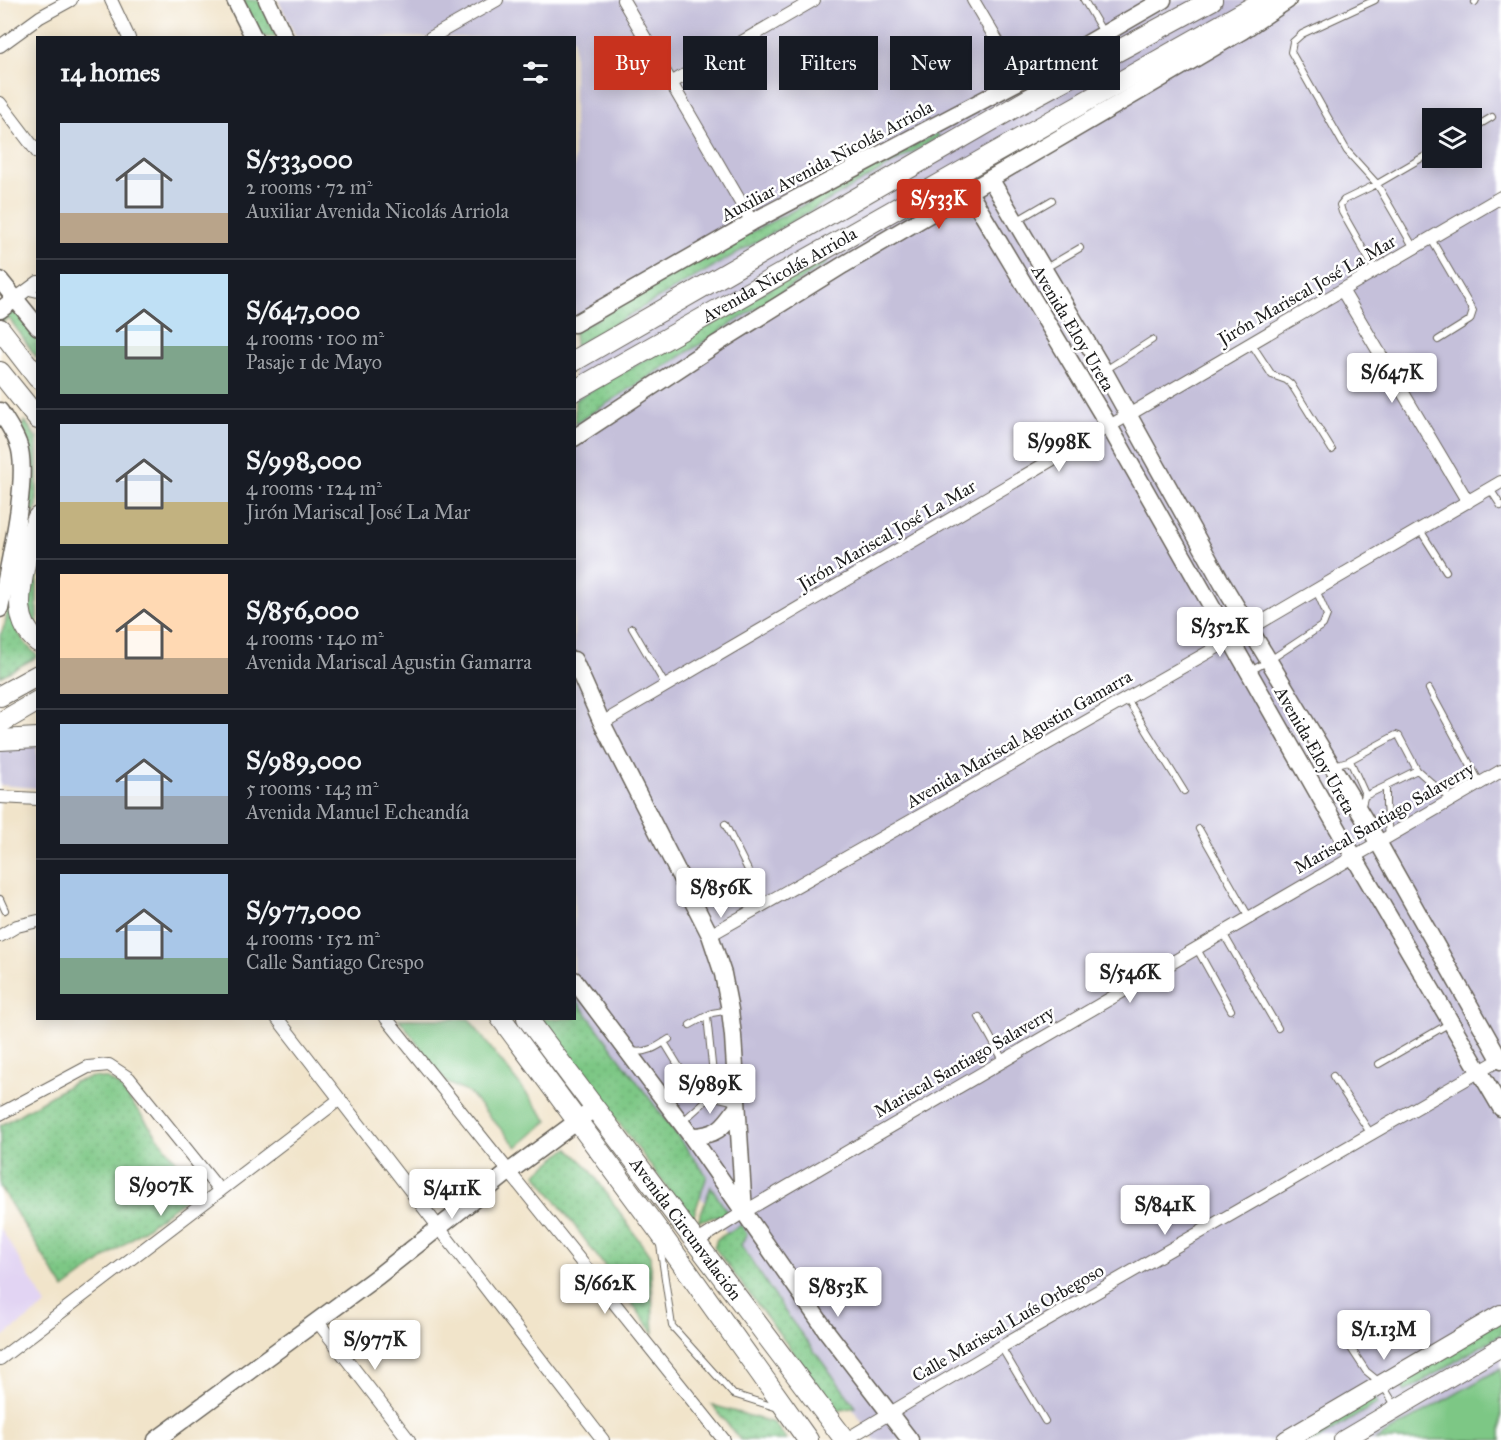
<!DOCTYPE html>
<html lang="en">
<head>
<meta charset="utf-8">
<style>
  body { margin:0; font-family:"IM FELL Great Primer",serif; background:#20242c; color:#f1f3f6; height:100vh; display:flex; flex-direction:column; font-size:22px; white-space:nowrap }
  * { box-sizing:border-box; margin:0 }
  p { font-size:20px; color:#9ea1a6 }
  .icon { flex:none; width:33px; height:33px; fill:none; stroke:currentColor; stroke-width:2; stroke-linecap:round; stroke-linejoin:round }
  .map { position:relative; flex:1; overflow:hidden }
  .side { position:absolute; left:36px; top:36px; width:540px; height:984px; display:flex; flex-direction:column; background:#171b24; border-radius:0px; box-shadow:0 3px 15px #0003 }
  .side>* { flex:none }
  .banner { position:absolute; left:594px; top:36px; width:570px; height:54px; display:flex; gap:12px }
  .buttons { position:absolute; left:1422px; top:108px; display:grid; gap:12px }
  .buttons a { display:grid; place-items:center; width:60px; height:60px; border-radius:0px; background:#171b24; box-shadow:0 3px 15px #0003; font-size:30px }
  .price { position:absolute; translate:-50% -51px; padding:0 14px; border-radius:6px; background:#fff; color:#222; font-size:20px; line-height:39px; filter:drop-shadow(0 2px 3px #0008) }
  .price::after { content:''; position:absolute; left:50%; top:36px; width:18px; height:14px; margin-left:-9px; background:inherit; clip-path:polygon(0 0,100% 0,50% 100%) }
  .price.current { background:#c8321e; color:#fff }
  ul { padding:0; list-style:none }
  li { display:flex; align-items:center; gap:18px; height:150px; padding:0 24px }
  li+li { border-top:2px solid #363941 }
  li span { display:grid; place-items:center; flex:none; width:168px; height:120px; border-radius:0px; color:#555 }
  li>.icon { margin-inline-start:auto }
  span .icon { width:72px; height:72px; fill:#fffc; stroke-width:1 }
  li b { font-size:26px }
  h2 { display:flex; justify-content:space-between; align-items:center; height:72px; padding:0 24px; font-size:26px }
  .tag { padding:0 21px; border-radius:0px; background:#171b24; box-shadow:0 3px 15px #0003; font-size:21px; line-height:54px }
  .tag.current { background:#c8321e; color:#fff }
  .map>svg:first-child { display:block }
  .built { fill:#e2d4f3 }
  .industrial { fill:#c5c0da; fill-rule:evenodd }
  .grass { fill:url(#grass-dots); stroke:#4c7250; stroke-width:1.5 }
  .garden { fill:#7dc785; stroke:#4c7250; stroke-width:1.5 }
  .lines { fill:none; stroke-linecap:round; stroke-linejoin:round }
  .service-casing { stroke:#676259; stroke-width:8 }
  .minor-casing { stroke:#676259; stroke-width:14 }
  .tertiary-casing { stroke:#676259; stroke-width:19 }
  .secondary-casing { stroke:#676259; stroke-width:20 }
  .primary-casing { stroke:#676259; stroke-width:22 }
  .service { stroke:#fff; stroke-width:6 }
  .minor { stroke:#fff; stroke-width:12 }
  .tertiary { stroke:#fff; stroke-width:16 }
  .secondary { stroke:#fff; stroke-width:18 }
  .primary { stroke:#fff; stroke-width:20 }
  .labels { text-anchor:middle; stroke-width:5; stroke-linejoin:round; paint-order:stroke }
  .street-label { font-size:18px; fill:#1c1c1c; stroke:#fff }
</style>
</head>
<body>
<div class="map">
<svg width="1501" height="1440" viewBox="0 0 1501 1440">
  <defs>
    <pattern id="grass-dots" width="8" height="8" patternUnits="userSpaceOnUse" patternTransform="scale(1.5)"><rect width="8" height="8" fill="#7dc785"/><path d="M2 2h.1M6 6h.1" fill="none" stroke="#6baa72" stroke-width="1.8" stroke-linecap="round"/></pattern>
  </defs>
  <rect width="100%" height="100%" fill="#fff"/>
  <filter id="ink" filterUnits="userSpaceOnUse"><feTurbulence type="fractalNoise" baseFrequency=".0167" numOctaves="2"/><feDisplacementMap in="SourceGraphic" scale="12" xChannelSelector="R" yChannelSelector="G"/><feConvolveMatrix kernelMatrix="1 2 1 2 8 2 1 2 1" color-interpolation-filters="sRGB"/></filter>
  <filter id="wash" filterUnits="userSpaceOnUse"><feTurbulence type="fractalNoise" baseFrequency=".008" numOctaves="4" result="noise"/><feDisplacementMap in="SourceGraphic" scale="24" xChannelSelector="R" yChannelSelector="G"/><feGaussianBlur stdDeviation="1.35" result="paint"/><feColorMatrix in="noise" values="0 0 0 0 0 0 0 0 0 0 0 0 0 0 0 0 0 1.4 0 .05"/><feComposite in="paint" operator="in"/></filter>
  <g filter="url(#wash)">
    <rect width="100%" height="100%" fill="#f1e4ca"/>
    <path class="built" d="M0,1227L46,1305L0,1339Z"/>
    <path class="industrial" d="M278,0H1501V1440H875L591,1044L574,1018V38L296,37ZM1432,118H1472V158H1432Z
      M37,743V788L0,785V744Z"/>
    <path class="grass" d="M242,0H259L277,37H259Z
      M937,133L939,137L575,346L574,332L701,258L833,190Z
      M825,257L827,263L575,424V400Z
      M14,303L37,334V358L9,318L2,323L0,314Z
      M25,421L37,439V506L29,525L26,523C27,493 36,452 22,426Z
      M37,536V630C20,608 32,562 37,536Z
      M13,578C12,611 9,632 37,655V657L0,677V636L5,624Z
      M575,998L707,1176L692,1221L541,1019L574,1018Z
      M93,1077L108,1079L119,1086L198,1189L64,1289L0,1187V1126L74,1082Z
      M568,1148L589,1168L650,1256L654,1333L536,1174Z
      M711,1186L728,1214L698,1221Z
      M741,1225L747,1234L741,1245L788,1316L856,1407L837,1411L714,1247L717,1239Z
      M1501,1317V1334L1405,1392L1397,1378Z
      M1371,1394L1378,1403L1317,1440H1294Z
      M712,1405L774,1423L787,1440H740Z"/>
    <path class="garden" d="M399,1019H469L493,1051L548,1121L517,1147L469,1093L447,1083Z
      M1501,1368V1440H1375Z"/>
  </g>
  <g filter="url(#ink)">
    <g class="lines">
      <defs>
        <path id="service" d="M1084,0L1104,34
          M1375,0L1302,34L1293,42L1291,52L1347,151L1377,184L1414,248
          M1475,2L1476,0
          M1472,129L1492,117
          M1016,221L1052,200
          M1431,239L1473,311L1470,320L1438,340
          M1044,269L1080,248
          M1375,270L1342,212L1340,205L1344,200L1377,184L1432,152
          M26,291L38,294
          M1251,343L1272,375L1286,380L1291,384L1332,450
          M1104,371L1152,340
          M1490,489L1501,506
          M1420,530L1446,571
          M632,628L666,686
          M1249,672L1270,660L1323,625L1327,615L1316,590
          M1429,689L1480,783
          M1127,699L1184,791
          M1348,761L1396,735L1399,736L1417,770
          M1334,765L1348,761L1351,763L1365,794L1361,809
          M1365,796L1386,786
          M725,824L765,904
          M1199,829L1249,917
          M1389,836L1386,805V786L1389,784L1417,770L1451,800
          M0,899L5,910
          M1223,933L1278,1028
          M1197,949L1231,1010
          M979,1017L1003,1060
          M690,1025L712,1013L730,1010
          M664,1042L686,1078
          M632,1051C647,1054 657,1047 669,1039
          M1379,1064L1450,1023
          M1333,1076L1371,1134
          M711,1096L736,1102
          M682,1122L711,1096L713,1074L707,1016
          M660,1245L672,1326L733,1394L778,1408
          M1345,1339L1366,1371L1382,1384L1396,1407
          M1001,1347L1045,1421"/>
        <path id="minor" d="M111,0L129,38
          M623,0L752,222
          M973,0L1020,80
          M430,38L497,0
          M0,46L40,17L71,0
          M671,83L814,0
          M0,103L38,153
          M1342,290L1468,502
          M15,299L38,282
          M602,723L1501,197
          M0,797L38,799
          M710,935L1251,628L1501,482
          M0,936L17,926L38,921
          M277,1018L603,1440
          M386,1018L724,1440
          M0,1114L88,1067L109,1065L129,1078L220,1191
          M696,1242L744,1212L1501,771
          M317,1321L409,1440
          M0,1359L340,1099
          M845,1440L1001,1347L1501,1059"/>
        <path id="tertiary" d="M235,0L254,38
          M267,0L285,38
          M991,180L1104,371L1222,583L1378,842L1501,1061
          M969,192L1109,426L1354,857L1501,1108
          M0,280L38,327
          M0,310L15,299
          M574,324L752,222L1059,60L1163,0
          M0,411C6,421 14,432 18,443C31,476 7,572 0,609
          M574,438L718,343L843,265L1242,31L1288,0
          M574,660L602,723L710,935L723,974L730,1010L733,1036L744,1212
          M574,980L691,1136L828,1333L910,1440
          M691,1136C716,1136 723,1128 736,1109
          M156,1440L378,1276L510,1171L595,1108"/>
        <path id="secondary" d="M1286,1440L1501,1314
          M1343,1440L1501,1347"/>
        <g id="primary">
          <path d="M1059,60L1107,50"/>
          <path d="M0,329L38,378"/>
          <path d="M574,361L1029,99L1212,0"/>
          <path d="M0,372L38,419"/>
          <path id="s1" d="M574,391L1265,0"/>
          <path d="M38,517C31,530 29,544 26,558C21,588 11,620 38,642"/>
          <path d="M0,696L38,675"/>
          <path d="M0,723L38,701"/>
          <path d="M0,740L38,738"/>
          <path d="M501,1018L658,1230L808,1440"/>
          <path id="s2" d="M527,1018L845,1440"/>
        </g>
      </defs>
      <use href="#service" class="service-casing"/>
      <use href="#minor" class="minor-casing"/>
      <use href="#tertiary" class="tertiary-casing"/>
      <use href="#secondary" class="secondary-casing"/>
      <use href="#primary" class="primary-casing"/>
      <use href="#service" class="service"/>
      <use href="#minor" class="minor"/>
      <use href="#tertiary" class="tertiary"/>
      <use href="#secondary" class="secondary"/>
      <use href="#primary" class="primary"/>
    </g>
  </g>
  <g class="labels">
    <g class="street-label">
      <text transform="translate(827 161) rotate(-28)" y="6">Auxiliar Avenida Nicolás Arriola</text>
      <text dy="6" stroke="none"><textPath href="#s1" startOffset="236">Avenida Nicolás Arriola</textPath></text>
      <text transform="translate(1307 290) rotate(-30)" y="6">Jirón Mariscal José La Mar</text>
      <text transform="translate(1073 328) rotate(59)" y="6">Avenida Eloy Ureta</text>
      <text transform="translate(887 535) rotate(-30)" y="6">Jirón Mariscal José La Mar</text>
      <text transform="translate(1019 739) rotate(-30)" y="6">Avenida Mariscal Agustin Gamarra</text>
      <text transform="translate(1315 750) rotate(60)" y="6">Avenida Eloy Ureta</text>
      <text transform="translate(1384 818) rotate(-30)" y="6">Mariscal Santiago Salaverry</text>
      <text transform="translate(964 1062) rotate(-30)" y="6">Mariscal Santiago Salaverry</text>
      <text dy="6" stroke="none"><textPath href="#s2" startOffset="264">Avenida Circunvalación</textPath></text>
      <text transform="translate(1008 1323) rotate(-30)" y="6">Calle Mariscal Luís Orbegoso</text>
    </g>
  </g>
</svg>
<div class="buttons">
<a><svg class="icon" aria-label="layers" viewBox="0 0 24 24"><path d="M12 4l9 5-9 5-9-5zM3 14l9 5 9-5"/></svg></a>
</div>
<b class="price current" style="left:939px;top:230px">S/533K</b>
<b class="price" style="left:1392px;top:404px">S/647K</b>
<b class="price" style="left:1059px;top:473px">S/998K</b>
<b class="price" style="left:1220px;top:658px">S/352K</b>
<b class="price" style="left:721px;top:919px">S/856K</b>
<b class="price" style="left:1130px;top:1004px">S/546K</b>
<b class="price" style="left:710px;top:1115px">S/989K</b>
<b class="price" style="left:161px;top:1217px">S/907K</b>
<b class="price" style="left:452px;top:1220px">S/411K</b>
<b class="price" style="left:1165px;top:1236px">S/841K</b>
<b class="price" style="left:605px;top:1315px">S/662K</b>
<b class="price" style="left:838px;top:1318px">S/853K</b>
<b class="price" style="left:1384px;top:1361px">S/1.13M</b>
<b class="price" style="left:375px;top:1371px">S/977K</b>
<div class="banner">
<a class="tag current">Buy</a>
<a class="tag">Rent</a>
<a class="tag">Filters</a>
<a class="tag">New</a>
<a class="tag">Apartment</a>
</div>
<section class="side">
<h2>14 homes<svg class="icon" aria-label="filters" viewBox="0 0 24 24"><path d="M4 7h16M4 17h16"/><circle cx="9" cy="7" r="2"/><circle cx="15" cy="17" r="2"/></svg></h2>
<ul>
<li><span style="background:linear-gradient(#c9d6e8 75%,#b9a48a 0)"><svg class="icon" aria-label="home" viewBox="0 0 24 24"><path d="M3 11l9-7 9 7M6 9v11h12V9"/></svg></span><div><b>S/533,000</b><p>2 rooms · 72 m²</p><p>Auxiliar Avenida Nicolás Arriola</p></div></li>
<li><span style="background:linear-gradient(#bfe0f5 60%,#7fa58c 0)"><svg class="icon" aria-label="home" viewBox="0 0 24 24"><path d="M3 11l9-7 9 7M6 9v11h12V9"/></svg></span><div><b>S/647,000</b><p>4 rooms · 100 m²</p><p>Pasaje 1 de Mayo</p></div></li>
<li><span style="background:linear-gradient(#c9d6e8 65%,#c2b280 0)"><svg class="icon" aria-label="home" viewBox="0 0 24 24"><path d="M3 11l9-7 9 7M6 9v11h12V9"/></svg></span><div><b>S/998,000</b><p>4 rooms · 124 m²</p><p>Jirón Mariscal José La Mar</p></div></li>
<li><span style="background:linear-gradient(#ffd9b3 70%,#b9a48a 0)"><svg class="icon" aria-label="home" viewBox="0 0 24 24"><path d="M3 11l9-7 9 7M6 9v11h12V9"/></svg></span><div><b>S/856,000</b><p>4 rooms · 140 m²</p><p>Avenida Mariscal Agustin Gamarra</p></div></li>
<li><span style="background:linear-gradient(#a9c7e8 60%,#9aa5b1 0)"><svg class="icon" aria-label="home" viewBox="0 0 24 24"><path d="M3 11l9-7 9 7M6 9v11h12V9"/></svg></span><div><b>S/989,000</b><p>5 rooms · 143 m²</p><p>Avenida Manuel Echeandía</p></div></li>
<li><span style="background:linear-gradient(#a9c7e8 70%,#7fa58c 0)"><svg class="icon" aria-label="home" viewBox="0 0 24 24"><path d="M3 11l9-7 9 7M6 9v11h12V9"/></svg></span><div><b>S/977,000</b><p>4 rooms · 152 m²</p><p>Calle Santiago Crespo</p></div></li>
</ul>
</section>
</div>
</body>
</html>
